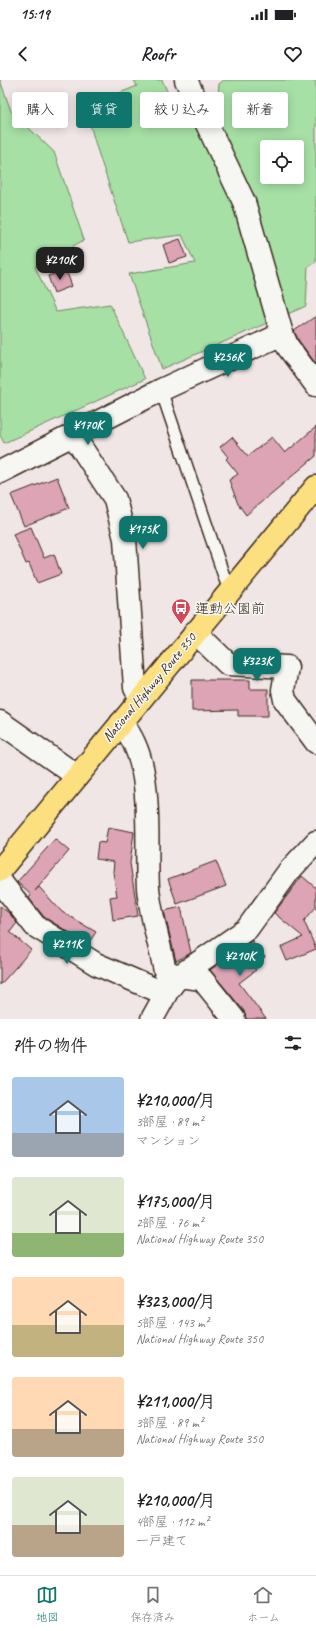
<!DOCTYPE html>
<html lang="ja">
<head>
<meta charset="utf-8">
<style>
  body { margin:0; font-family:Caveat,"Klee One",sans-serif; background:#f2f2f2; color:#202124; height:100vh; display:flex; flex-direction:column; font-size:15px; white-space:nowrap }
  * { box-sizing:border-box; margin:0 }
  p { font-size:13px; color:#757577 }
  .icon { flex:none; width:22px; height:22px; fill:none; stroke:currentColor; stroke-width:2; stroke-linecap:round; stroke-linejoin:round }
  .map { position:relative; height:939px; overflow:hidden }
  .details { display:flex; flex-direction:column; background:#fff; flex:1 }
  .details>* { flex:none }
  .guide { position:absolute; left:12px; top:12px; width:292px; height:36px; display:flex; gap:8px }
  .controls { position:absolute; left:260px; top:60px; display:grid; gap:8px }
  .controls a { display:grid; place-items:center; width:44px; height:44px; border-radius:4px; background:#fff; box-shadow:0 2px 10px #0003; font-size:20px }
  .price { position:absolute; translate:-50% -34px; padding:0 9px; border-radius:8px; background:#0f766e; color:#fff; font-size:13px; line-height:26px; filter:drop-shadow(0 1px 2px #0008) }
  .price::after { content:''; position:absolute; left:50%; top:24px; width:12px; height:9px; margin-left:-6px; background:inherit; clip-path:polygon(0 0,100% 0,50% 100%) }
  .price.selected { background:#222; color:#fff }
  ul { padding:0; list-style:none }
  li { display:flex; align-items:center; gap:12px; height:100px; padding:0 12px }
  li span { display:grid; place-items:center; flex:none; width:112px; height:80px; border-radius:4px; color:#555 }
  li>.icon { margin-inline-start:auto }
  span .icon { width:48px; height:48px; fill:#fffc; stroke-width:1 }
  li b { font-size:17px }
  h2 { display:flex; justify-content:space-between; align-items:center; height:48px; padding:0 12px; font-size:17px }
  .pill { padding:0 14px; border-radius:4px; background:#fff; box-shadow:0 2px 10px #0003; font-size:14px; line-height:36px }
  .pill.selected { background:#0f766e; color:#fff }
  .status { display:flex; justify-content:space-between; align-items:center; height:28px; padding:0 20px; background:#fff; direction:ltr }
  .status svg { height:11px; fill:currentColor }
  header { display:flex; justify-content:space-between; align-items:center; height:52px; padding:0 12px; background:#fff; font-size:18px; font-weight:800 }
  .tab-bar { display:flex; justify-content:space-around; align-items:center; height:56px; border-top:1px solid #e0e0e0; background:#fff; font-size:11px; color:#757577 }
  .tab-bar a { display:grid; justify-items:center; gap:2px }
  .tab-bar .selected { color:#0f766e }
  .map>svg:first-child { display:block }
  .green { fill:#a6e0a5; stroke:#708562; fill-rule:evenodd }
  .building { fill:#dca4b5; stroke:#3b2a1e }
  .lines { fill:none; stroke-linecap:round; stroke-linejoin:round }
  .service-casing { stroke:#3b2a1e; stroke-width:14 }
  .minor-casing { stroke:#3b2a1e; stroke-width:25 }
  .tertiary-casing { stroke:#3b2a1e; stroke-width:25 }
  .trunk-casing { stroke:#3b2a1e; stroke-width:25 }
  .service { stroke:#f6f6f2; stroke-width:11 }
  .minor { stroke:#f6f6f2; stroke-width:22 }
  .tertiary { stroke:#f6f6f2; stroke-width:22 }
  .trunk { stroke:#fce080; stroke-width:22 }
  .labels { text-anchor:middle; stroke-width:3; stroke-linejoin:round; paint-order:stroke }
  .poi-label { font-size:14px; fill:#3b2a1e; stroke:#f6f6f2; text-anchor:start }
  .street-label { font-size:14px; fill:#3b2a1e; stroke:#f6f6f2 }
</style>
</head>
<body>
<div class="status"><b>15:19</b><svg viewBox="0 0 49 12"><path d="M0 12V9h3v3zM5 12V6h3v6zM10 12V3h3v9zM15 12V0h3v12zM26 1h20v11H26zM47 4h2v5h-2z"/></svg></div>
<header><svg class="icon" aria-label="back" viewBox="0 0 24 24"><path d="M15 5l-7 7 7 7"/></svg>Roofr<svg class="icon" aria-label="heart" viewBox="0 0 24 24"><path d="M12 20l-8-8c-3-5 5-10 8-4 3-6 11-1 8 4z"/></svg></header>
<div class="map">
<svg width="316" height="939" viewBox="0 0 316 939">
  <rect width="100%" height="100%" fill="#f1e6e6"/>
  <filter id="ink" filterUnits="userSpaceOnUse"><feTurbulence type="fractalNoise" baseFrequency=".025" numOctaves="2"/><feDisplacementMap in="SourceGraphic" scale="8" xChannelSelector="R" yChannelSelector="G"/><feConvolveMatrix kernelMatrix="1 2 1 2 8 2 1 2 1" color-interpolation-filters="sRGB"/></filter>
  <g filter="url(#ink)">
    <path class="green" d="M0,0L11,31L54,72L84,160L35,187L56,232L110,224L145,299L4,363L0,355Z
      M134,0H162L184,48L217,30L219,4L224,0H316V182L308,186L306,226L162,289L129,194L195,183L182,155L128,162L97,69L85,27L137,6ZM267,67H297V97H267Z"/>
    <path class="building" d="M180,159L187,177L169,183L163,165Z
      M66,190L72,206L54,213L48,196Z
      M316,236V284L299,261L294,251Z
      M316,347V376L246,435L238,424L229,400L238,394L226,379L228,377L220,367L232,357L248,376L272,357L285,373Z
      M57,397L69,428L24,446L11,415Z
      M31,447L44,478L54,474L61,494L37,503L29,483L26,484L13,454Z
      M192,600H250V609H268V636H238V630L192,631Z
      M108,747L134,752L130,783L138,836L113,840L110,817L117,816L113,792L114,782L96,779L98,762L105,763Z
      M55,759L69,771L35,811L39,807L62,832L96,852L88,864L44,837L29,818L31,815L17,802Z
      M216,781L226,806L177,824L168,799Z
      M302,796L316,808V827L304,841L316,869L287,881L281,867L303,857L274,833Z
      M0,826L10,834L17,843L10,852L31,870L0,905Z
      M181,827L191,873L176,881L164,831Z
      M252,861L265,877L253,886L256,890L239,903L266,939H246L244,931L210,890Z"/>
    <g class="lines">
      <defs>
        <path id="service" d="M161,310L229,511"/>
        <path id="minor" d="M186,0L244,122L282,254L288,267L316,305
          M73,355L115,419L125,459L135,608L141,618
          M0,392L161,310L282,254
          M195,552L228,584L287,587L283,610L285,620L316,662
          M121,643C156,681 145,758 148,808C150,832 160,866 165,891L179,896L202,899L234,939
          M0,801L35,846L96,884L154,909L168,910
          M152,939L168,910L179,896L247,849L289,791L316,762"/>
        <path id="tertiary" d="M0,642L77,696"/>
        <path id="trunk" d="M0,790L316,407"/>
      </defs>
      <use href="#service" class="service-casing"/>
      <use href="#minor" class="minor-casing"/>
      <use href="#tertiary" class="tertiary-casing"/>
      <use href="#trunk" class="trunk-casing"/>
      <use href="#service" class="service"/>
      <use href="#minor" class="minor"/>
      <use href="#tertiary" class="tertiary"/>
      <use href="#trunk" class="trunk"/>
    </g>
  </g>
  <defs>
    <symbol id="bus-pin" viewBox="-11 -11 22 30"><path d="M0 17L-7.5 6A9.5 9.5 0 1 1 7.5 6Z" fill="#d1495b" stroke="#f6f6f2"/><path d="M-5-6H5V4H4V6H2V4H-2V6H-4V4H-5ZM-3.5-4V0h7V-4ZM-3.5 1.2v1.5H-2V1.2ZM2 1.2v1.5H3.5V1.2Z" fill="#fff"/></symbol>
  </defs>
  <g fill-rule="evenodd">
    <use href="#bus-pin" x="170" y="517" width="22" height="30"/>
  </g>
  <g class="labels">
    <g class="poi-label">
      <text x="195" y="533">運動公園前</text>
    </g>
    <g class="street-label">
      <text transform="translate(149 607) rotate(-50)" y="5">National Highway Route 350</text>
    </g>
  </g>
</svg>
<div class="controls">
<a><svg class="icon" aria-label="locate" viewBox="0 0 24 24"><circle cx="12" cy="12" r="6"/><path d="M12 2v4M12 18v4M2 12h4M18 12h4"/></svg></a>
</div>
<b class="price selected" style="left:60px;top:201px">¥210K</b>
<b class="price" style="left:228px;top:298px">¥256K</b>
<b class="price" style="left:88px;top:366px">¥170K</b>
<b class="price" style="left:143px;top:470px">¥175K</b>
<b class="price" style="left:257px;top:602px">¥323K</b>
<b class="price" style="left:67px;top:885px">¥211K</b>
<b class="price" style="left:240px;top:897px">¥210K</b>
<div class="guide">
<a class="pill">購入</a>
<a class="pill selected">賃貸</a>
<a class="pill">絞り込み</a>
<a class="pill">新着</a>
</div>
</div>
<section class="details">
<h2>7件の物件<svg class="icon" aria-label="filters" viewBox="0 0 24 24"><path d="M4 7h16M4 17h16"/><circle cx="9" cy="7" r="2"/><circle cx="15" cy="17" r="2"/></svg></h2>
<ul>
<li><span style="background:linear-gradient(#a9c7e8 70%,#9aa5b1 0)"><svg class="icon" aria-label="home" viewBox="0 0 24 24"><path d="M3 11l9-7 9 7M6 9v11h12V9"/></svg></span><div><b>¥210,000/月</b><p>3部屋 · 89 m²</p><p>マンション</p></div></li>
<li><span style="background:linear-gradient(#dfe7d0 70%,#8fb573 0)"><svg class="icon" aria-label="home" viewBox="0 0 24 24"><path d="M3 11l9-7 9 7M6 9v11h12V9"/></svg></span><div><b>¥175,000/月</b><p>2部屋 · 76 m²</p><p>National Highway Route 350</p></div></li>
<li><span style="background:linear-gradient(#ffd9b3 60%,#c2b280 0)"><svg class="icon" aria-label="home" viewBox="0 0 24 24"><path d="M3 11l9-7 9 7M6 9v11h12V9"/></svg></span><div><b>¥323,000/月</b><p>5部屋 · 143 m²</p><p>National Highway Route 350</p></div></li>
<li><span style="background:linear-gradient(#ffd9b3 65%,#b9a48a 0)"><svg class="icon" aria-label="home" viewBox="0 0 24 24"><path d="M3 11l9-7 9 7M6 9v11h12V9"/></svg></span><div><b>¥211,000/月</b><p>3部屋 · 89 m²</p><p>National Highway Route 350</p></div></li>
<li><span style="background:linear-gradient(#dfe7d0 60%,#b9a48a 0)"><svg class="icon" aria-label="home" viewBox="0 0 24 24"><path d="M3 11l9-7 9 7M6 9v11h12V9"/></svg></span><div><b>¥210,000/月</b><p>4部屋 · 112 m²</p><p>一戸建て</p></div></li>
</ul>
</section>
<nav class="tab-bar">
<a class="selected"><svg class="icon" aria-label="map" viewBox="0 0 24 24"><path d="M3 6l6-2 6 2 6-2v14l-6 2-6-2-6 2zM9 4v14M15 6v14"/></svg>地図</a>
<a><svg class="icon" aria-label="saved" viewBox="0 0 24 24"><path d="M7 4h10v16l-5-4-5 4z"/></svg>保存済み</a>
<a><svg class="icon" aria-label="home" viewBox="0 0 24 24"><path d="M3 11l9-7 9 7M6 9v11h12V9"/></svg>ホーム</a>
</nav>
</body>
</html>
